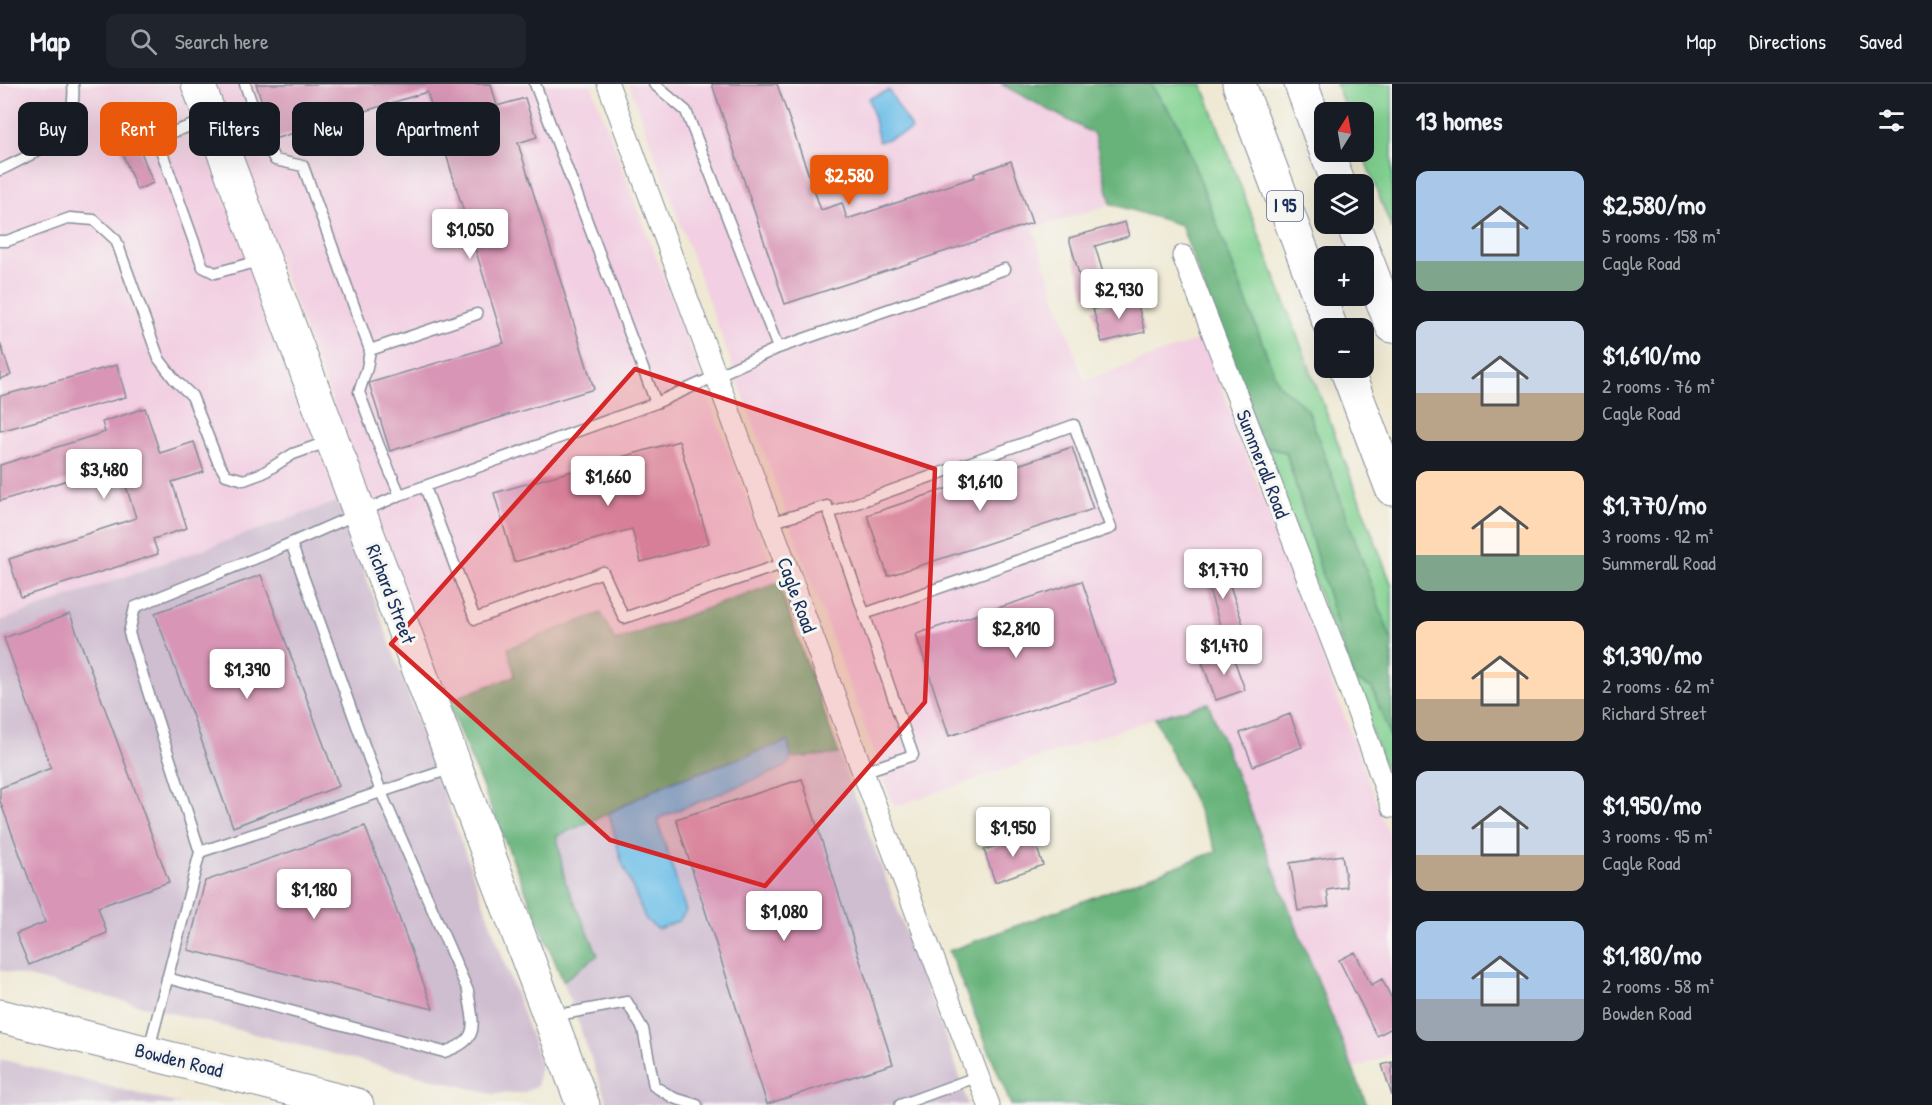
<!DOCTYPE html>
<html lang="en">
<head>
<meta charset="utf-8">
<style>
  body { margin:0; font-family:"Patrick Hand",sans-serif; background:#20242c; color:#f1f3f6; height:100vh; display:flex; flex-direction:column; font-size:22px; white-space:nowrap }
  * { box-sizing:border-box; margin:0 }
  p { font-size:20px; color:#9ea1a6 }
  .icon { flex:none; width:33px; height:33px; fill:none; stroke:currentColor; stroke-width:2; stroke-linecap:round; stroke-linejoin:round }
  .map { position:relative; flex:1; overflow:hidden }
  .side { display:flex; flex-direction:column; background:#171b24; width:540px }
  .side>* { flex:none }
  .top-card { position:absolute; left:18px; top:18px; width:570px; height:54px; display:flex; gap:12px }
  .needle { width:39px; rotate:11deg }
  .tools { position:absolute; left:1314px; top:18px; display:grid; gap:12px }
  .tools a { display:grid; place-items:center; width:60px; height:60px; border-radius:12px; background:#171b24; box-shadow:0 6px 24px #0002; font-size:30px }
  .price { position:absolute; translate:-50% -51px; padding:0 14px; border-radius:6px; background:#fff; color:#222; font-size:20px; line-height:39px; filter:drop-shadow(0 2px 3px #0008) }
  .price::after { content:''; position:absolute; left:50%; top:36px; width:18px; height:14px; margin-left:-9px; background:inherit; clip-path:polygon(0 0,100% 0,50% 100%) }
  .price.current { background:#ea580c; color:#fff }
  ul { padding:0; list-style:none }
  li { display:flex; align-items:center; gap:18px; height:150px; padding:0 24px }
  li span { display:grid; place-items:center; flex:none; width:168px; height:120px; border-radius:12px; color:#555 }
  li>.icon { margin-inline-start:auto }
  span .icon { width:72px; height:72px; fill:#fffc; stroke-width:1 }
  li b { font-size:26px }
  h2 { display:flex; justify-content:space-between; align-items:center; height:72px; padding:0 24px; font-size:26px }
  .chip { padding:0 21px; border-radius:12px; background:#171b24; box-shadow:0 6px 24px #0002; font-size:21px; line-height:54px }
  .chip.current { background:#ea580c; color:#fff }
  header { display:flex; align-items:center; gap:36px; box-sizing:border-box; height:84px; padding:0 30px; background:#171b24; border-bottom:2px solid #363941 }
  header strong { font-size:28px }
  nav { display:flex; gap:33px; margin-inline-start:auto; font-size:21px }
  .search { width:420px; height:54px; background:#20242c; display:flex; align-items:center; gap:15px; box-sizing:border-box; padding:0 21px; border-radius:12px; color:#9ea1a6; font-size:22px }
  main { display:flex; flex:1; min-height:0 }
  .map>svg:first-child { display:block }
  .built { fill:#f2cfe2 }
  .industrial { fill:#cfbdd0 }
  .green { fill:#81d190; stroke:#4e8077; stroke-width:1.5 }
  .forest { fill:#68b37a; stroke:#42716c; stroke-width:1.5 }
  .water { fill:#6bbde7; stroke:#4376a2; stroke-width:1.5 }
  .building { fill:#d895b5 }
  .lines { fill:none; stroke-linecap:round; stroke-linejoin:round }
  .service-casing { stroke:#858c98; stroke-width:13 }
  .minor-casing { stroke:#858c98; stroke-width:23 }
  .primary-casing { stroke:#858c98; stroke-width:35 }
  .motorway-casing { stroke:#858c98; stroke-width:35 }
  .service { stroke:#fff; stroke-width:10 }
  .minor { stroke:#fff; stroke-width:21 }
  .primary { stroke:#fff; stroke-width:33 }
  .motorway { stroke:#fff; stroke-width:33 }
  .marked { fill:#d62828; fill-opacity:0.2; stroke:#d62828; stroke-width:4.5; stroke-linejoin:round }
  .labels { text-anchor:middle; stroke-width:6; stroke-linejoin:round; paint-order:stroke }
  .shield { fill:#f6f6f2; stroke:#5d6b8a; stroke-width:1.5 }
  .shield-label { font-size:18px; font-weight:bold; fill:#1b2f5e }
  .street-label { font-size:20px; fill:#1b2f5e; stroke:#f6f6f2 }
</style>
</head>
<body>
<header>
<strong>Map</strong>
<div class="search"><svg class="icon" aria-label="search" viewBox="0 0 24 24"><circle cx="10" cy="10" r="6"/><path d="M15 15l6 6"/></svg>Search here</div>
<nav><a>Map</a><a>Directions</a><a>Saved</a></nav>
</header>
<main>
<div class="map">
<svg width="1392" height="1021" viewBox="0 0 1392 1021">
  <rect width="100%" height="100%" fill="#f6f6f2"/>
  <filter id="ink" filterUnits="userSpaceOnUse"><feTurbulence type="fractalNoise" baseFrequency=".0167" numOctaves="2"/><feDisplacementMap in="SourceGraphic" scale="12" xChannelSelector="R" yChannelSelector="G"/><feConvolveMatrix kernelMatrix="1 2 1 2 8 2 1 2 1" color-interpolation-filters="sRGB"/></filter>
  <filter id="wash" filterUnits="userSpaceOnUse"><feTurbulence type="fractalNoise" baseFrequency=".008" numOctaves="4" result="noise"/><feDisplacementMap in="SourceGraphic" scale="24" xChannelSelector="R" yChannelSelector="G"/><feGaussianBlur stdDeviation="1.35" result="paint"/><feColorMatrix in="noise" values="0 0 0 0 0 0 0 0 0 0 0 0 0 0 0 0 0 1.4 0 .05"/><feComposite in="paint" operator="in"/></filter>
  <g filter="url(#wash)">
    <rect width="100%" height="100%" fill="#efe9d3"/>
    <path class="built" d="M0,0H181L339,417L0,537Z
      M211,0H591L778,499L614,558L601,529L508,564L516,592L447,617Z
      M629,0H1001L1094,50L1111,120L1033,145L1084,297L1203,254L1392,760V970L1353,985L1207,619L1155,634L894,723Z"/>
    <path class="industrial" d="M339,417L541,980L537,1002L523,1009L492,1010L0,886V537Z
      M839,670L957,984L968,1021H608L563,897L598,871L565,797L557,752L609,729L621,776L658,739L661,733L786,683L791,674Z
      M0,975L183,1021H0Z"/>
    <path class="green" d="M1150,0H1202L1392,502V558L1308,326L1278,300L1178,39Z
      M1336,0H1392V146L1362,68H1364V28H1347Z
      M1263,363L1286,368L1353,594L1372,604L1392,657V701Z"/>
    <path class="forest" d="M1001,0H1150L1178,39L1278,300L1308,326L1392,558V657L1372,604L1353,595L1286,368L1263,363L1181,141L1111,120L1094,50Z
      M778,499L839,670L791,674L788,658L664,701L609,729L557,752L565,797L598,871L563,897L447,617L515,592L508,564L601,529L615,557Z
      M1208,619L1367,1021H1011L949,867L1217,767L1155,634Z"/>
    <path class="water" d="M889,6L912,46L879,58L869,14Z
      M788,657L791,674L786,683L661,733L658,739L686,827L679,837L658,845L646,836L621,776L609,729L664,701Z"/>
    <g id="blocks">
      <path class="building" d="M256,0H491L497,22L525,14L537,53L518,59L594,305L390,367L369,299L504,259L427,8L274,55Z
        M712,0H777L821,126L842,119L847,135L975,93L974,90L1011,77L1032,139L785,220Z
        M132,44L153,99L137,106L115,50Z
        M1125,138L1129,152L1095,162L1108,206L1085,212L1069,154Z
        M1136,214L1145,248L1102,258L1093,225Z
        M0,259L11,291L0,295Z
        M117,281L126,313L0,347V312Z
        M145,324L160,369L194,358L204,388L172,398L187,444L153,455L158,470L21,513L9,475L136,434L119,380L0,417V381L105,348L102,338Z
        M679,357L709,459L641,478L632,445L514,478L494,409Z
        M1072,363L1093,425L888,492L867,431Z
        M1224,484L1243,540L1222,547L1204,490Z
        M261,491L339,702L233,743L155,529Z
        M1082,497L1116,599L949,652L916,550Z
        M70,530L169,798L98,823L107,849L29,881L16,850L45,838L0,717V704L51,684L4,554Z
        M1231,567L1245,606L1216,616L1202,578Z
        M1290,630L1302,663L1253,682L1240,649Z
        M802,695L893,980L767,1020L676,735Z
        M365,742L433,925L188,866L205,797Z
        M1032,750L1043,781L995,798L984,766Z
        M1342,771L1347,803L1327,806L1329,822L1298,827L1290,779Z
        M1355,868L1371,901L1382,895L1392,915V944L1377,952L1339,876Z
        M1392,978V1012L1382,981Z"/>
    </g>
  </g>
  <g filter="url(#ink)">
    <use href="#blocks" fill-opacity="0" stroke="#858c98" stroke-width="1.5"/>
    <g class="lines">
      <defs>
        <path id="service" d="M245,0L265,58L275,76L303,82L370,266L367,284L359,308L379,362L400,411
          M535,0L656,319
          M208,36L164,51L160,63L203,183L215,189L262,176
          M0,86C39,67 78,52 73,0
          M0,157H7L70,134L94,136L116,156L159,275L175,296L192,312L218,378L226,391L244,396L263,389L293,370L330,357
          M778,264L1005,185
          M370,266L477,230
          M425,403L475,535L603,488L624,534L785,479
          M829,429L1074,341L1111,444L864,530
          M770,439L827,422L913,671L863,688
          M200,768L453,684
          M167,894L444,968C482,956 473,940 468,907L381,708L291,459
          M553,932L627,918L643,945L654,1002L674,1014L697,1021
          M149,965L200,768L129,549L135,523L266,470L400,411L656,319L778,264L686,27L654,0
          M900,1021L979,992"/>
        <path id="minor" d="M608,0L861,683L989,1021
          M1183,172L1338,573L1392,723"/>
        <path id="primary" d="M198,0L583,1021
          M0,932L357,1021"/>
        <path id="motorway" d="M1239,0L1331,244
          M1301,0L1324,62
          M1326,68L1339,100
          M1353,140L1392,242
          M1346,284L1392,405"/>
      </defs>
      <use href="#service" class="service-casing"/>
      <use href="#minor" class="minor-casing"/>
      <use href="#primary" class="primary-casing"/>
      <use href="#motorway" class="motorway-casing"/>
      <use href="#service" class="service"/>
      <use href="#minor" class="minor"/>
      <use href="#primary" class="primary"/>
      <use href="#motorway" class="motorway"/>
    </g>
  </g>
  <path class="marked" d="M635,285L935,385L925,618L765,802L610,756L391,560Z"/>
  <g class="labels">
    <rect class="shield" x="1267" y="107" width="36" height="30" rx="4.5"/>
    <g class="shield-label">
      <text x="1285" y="128">I 95</text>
    </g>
    <g class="street-label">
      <text transform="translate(1263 380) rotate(69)" y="7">Summerall Road</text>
      <text transform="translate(391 510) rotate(69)" y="7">Richard Street</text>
      <text transform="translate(797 511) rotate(70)" y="7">Cagle Road</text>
      <text transform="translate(179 976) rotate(14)" y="7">Bowden Road</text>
    </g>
  </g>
</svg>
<div class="tools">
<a><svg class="needle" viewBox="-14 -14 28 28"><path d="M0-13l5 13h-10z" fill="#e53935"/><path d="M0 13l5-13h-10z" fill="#9ea1a6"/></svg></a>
<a><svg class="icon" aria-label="layers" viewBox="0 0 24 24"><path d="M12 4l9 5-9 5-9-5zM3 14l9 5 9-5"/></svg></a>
<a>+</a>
<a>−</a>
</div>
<b class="price current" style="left:849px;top:122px">$2,580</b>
<b class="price" style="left:470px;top:176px">$1,050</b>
<b class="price" style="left:1119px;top:236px">$2,930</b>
<b class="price" style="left:104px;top:416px">$3,480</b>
<b class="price" style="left:608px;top:423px">$1,660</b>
<b class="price" style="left:980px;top:428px">$1,610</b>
<b class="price" style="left:1223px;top:516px">$1,770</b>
<b class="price" style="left:1016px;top:575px">$2,810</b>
<b class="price" style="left:1224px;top:592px">$1,470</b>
<b class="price" style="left:247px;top:616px">$1,390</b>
<b class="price" style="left:1013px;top:774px">$1,950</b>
<b class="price" style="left:314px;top:836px">$1,180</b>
<b class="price" style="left:784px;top:858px">$1,080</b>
<div class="top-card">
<a class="chip">Buy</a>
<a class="chip current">Rent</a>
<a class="chip">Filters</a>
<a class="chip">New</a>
<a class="chip">Apartment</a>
</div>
</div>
<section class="side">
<h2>13 homes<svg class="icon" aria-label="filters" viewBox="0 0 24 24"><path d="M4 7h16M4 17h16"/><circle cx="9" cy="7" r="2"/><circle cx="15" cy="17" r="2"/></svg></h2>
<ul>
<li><span style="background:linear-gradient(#a9c7e8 75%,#7fa58c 0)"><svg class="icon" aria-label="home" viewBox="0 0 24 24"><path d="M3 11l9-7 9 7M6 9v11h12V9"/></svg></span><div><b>$2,580/mo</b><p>5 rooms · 158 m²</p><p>Cagle Road</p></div></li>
<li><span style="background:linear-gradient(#c9d6e8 60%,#b9a48a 0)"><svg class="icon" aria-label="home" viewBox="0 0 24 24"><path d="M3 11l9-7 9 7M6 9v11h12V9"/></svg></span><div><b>$1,610/mo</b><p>2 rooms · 76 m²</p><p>Cagle Road</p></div></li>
<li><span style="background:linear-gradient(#ffd9b3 70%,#7fa58c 0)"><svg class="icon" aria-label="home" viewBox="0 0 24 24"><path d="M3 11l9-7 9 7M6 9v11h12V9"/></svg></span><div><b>$1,770/mo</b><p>3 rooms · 92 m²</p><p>Summerall Road</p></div></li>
<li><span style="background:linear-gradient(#ffd9b3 65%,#b9a48a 0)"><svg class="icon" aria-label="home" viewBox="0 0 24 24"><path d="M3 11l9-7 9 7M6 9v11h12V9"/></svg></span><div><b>$1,390/mo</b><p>2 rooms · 62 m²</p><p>Richard Street</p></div></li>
<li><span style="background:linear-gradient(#c9d6e8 70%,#b9a48a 0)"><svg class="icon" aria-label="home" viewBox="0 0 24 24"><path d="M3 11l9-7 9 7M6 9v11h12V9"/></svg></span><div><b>$1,950/mo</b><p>3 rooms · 95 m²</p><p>Cagle Road</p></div></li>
<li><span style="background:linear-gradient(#a9c7e8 65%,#9aa5b1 0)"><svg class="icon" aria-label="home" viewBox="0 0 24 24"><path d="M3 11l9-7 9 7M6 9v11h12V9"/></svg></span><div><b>$1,180/mo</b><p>2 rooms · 58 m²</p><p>Bowden Road</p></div></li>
</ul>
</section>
</main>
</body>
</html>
